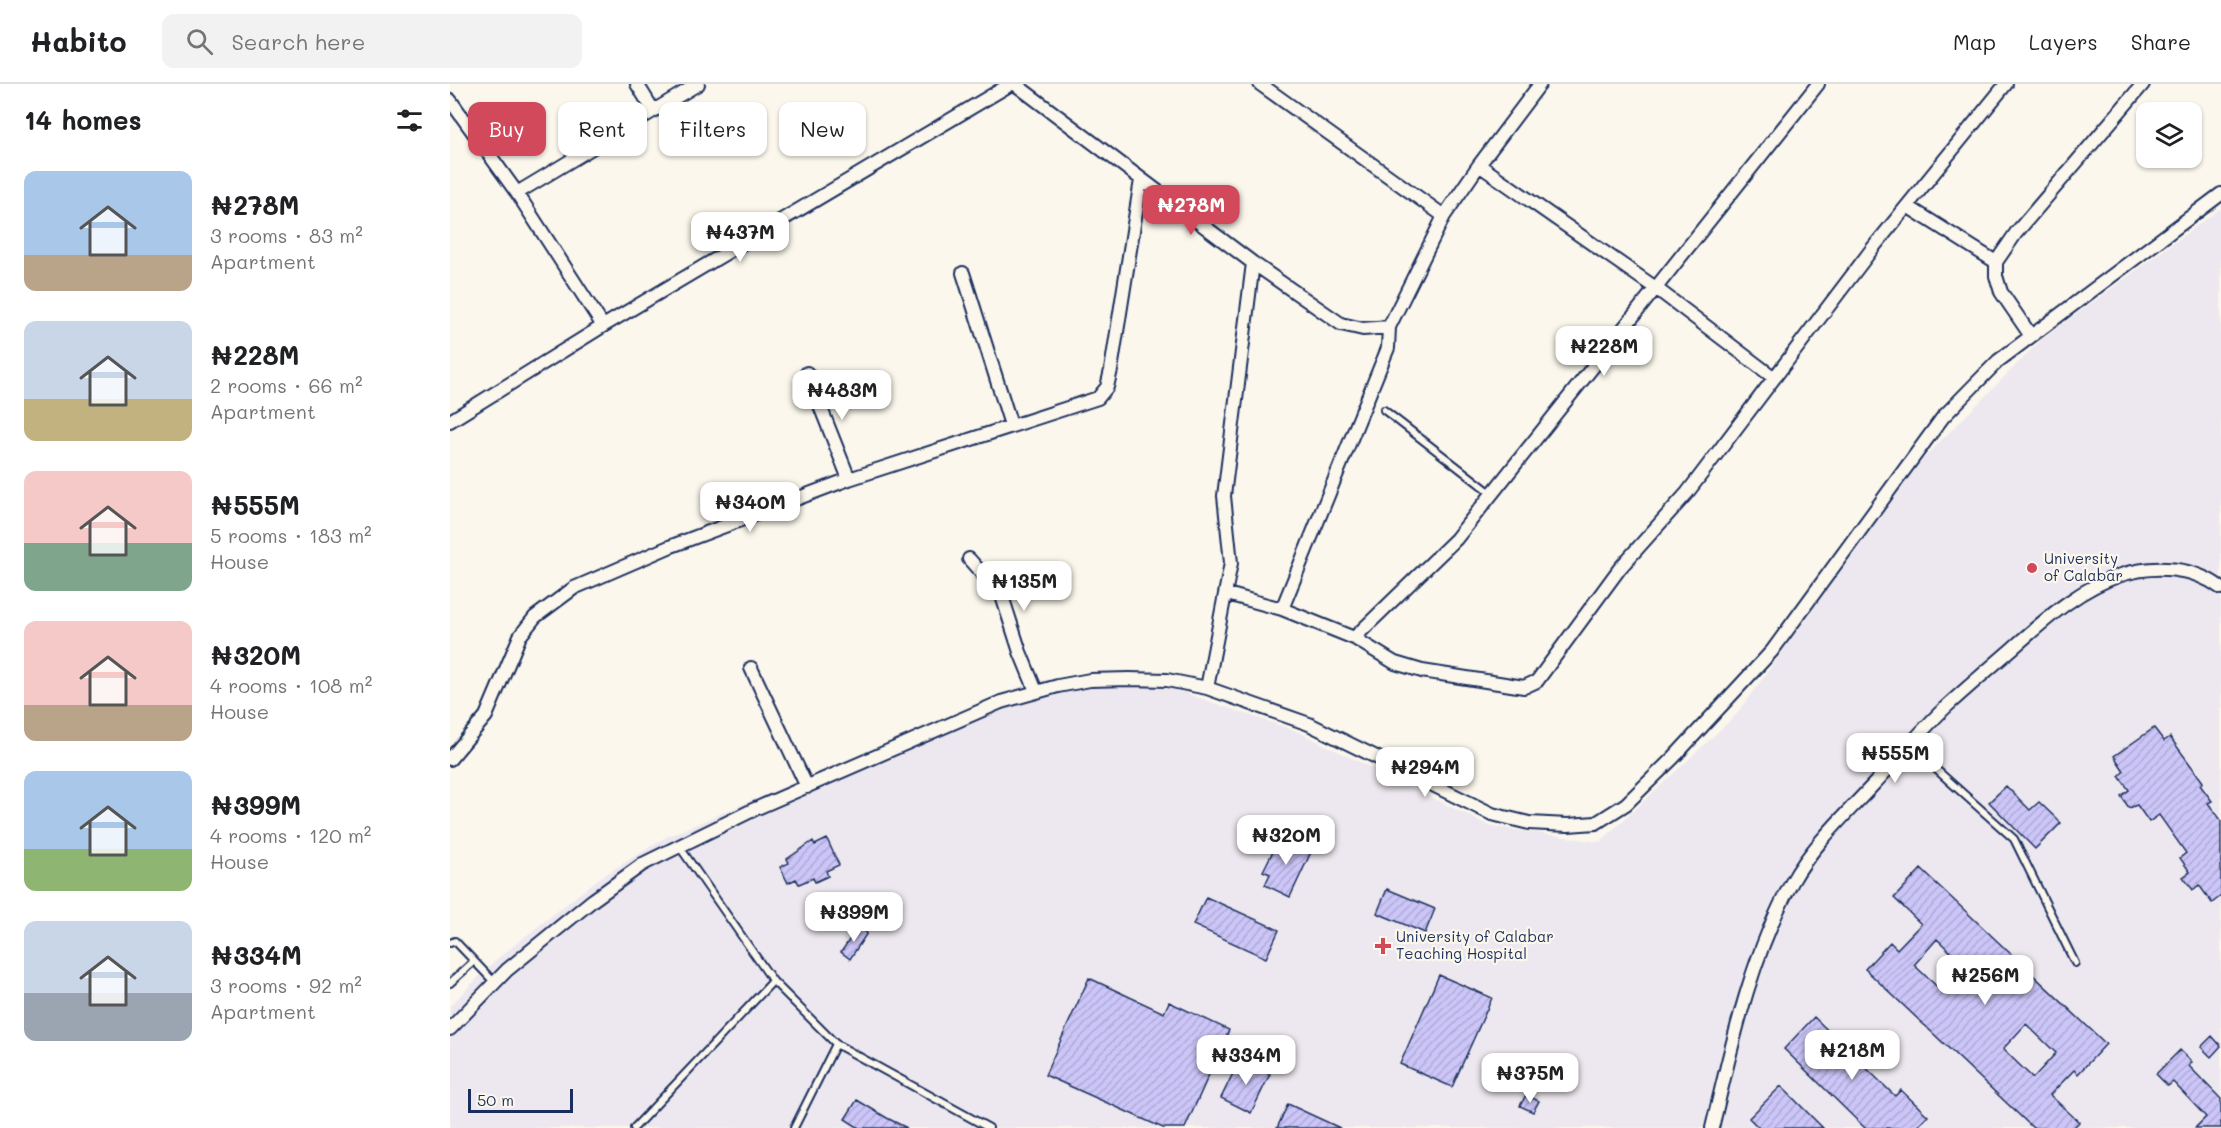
<!DOCTYPE html>
<html lang="en">
<head>
<meta charset="utf-8">
<style>
  body { margin:0; font-family:Mali,sans-serif; background:#f2f2f2; color:#202124; height:100vh; display:flex; flex-direction:column; font-size:22px; white-space:nowrap }
  * { box-sizing:border-box; margin:0 }
  p { font-size:20px; color:#757577 }
  .icon { flex:none; width:33px; height:33px; fill:none; stroke:currentColor; stroke-width:2; stroke-linecap:round; stroke-linejoin:round }
  .map { position:relative; flex:1; overflow:hidden }
  .side { display:flex; flex-direction:column; background:#fff; width:450px }
  .side>* { flex:none }
  .top-card { position:absolute; left:18px; top:18px; width:570px; height:54px; display:flex; gap:12px }
  .buttons { position:absolute; left:1686px; top:18px; display:grid; gap:12px }
  .buttons a { display:grid; place-items:center; width:66px; height:66px; border-radius:12px; background:#fff; box-shadow:0 2px 4px #0004; font-size:30px }
  .scale { position:absolute; left:18px; bottom:15px; width:105px; box-sizing:border-box; padding-left:6px; border:3px solid #1b2f5e; border-top:0; font-size:16px; line-height:21px; white-space:nowrap; color:#1b2f5e; -webkit-text-stroke:4px #fbf7ec; paint-order:stroke }
  .price { position:absolute; translate:-50% -51px; padding:0 14px; border-radius:12px; background:#fff; color:#222; font-size:20px; line-height:39px; filter:drop-shadow(0 2px 3px #0008) }
  .price::after { content:''; position:absolute; left:50%; top:36px; width:18px; height:14px; margin-left:-9px; background:inherit; clip-path:polygon(0 0,100% 0,50% 100%) }
  .price.on { background:#d1495b; color:#fff }
  ul { padding:0; list-style:none }
  li { display:flex; align-items:center; gap:18px; height:150px; padding:0 24px }
  li span { display:grid; place-items:center; flex:none; width:168px; height:120px; border-radius:12px; color:#555 }
  li>.icon { margin-inline-start:auto }
  span .icon { width:72px; height:72px; fill:#fffc; stroke-width:1 }
  li b { font-size:26px }
  h2 { display:flex; justify-content:space-between; align-items:center; height:72px; padding:0 24px; font-size:26px }
  .pill { padding:0 21px; border-radius:12px; background:#fff; box-shadow:0 2px 4px #0004; font-size:21px; line-height:54px }
  .pill.on { background:#d1495b; color:#fff }
  header { display:flex; align-items:center; gap:36px; box-sizing:border-box; height:84px; padding:0 30px; background:#fff; border-bottom:2px solid #e0e0e0 }
  header strong { font-size:28px }
  nav { display:flex; gap:33px; margin-inline-start:auto; font-size:21px }
  .search { width:420px; height:54px; background:#f2f2f2; display:flex; align-items:center; gap:15px; box-sizing:border-box; padding:0 21px; border-radius:12px; color:#757577; font-size:22px }
  main { display:flex; flex:1; min-height:0 }
  .map>svg:first-child { display:block }
  .built { fill:#ede8ef }
  .building { fill:url(#building-hatch); stroke:#1b2f5e; stroke-width:1.5; fill-rule:evenodd }
  .lines { fill:none; stroke-linecap:round; stroke-linejoin:round }
  .lane-casing { stroke:#1b2f5e; stroke-width:10 }
  .street-casing { stroke:#1b2f5e; stroke-width:16 }
  .lane { stroke:#fbf7ec; stroke-width:6 }
  .street { stroke:#fbf7ec; stroke-width:12 }
  .poi-dot { fill:#d1495b; stroke:#fbf7ec; stroke-width:2 }
  .labels { text-anchor:middle; stroke-width:4.5; stroke-linejoin:round; paint-order:stroke }
  .poi-label { font-size:15px; fill:#1b2f5e; stroke:#fbf7ec; text-anchor:start }
</style>
</head>
<body>
<header>
<strong>Habito</strong>
<div class="search"><svg class="icon" aria-label="search" viewBox="0 0 24 24"><circle cx="10" cy="10" r="6"/><path d="M15 15l6 6"/></svg>Search here</div>
<nav><a>Map</a><a>Layers</a><a>Share</a></nav>
</header>
<main>
<section class="side">
<h2>14 homes<svg class="icon" aria-label="filters" viewBox="0 0 24 24"><path d="M4 7h16M4 17h16"/><circle cx="9" cy="7" r="2"/><circle cx="15" cy="17" r="2"/></svg></h2>
<ul>
<li><span style="background:linear-gradient(#a9c7e8 70%,#b9a48a 0)"><svg class="icon" aria-label="home" viewBox="0 0 24 24"><path d="M3 11l9-7 9 7M6 9v11h12V9"/></svg></span><div><b>₦278M</b><p>3 rooms · 83 m²</p><p>Apartment</p></div></li>
<li><span style="background:linear-gradient(#c9d6e8 65%,#c2b280 0)"><svg class="icon" aria-label="home" viewBox="0 0 24 24"><path d="M3 11l9-7 9 7M6 9v11h12V9"/></svg></span><div><b>₦228M</b><p>2 rooms · 66 m²</p><p>Apartment</p></div></li>
<li><span style="background:linear-gradient(#f6c9c9 60%,#7fa58c 0)"><svg class="icon" aria-label="home" viewBox="0 0 24 24"><path d="M3 11l9-7 9 7M6 9v11h12V9"/></svg></span><div><b>₦555M</b><p>5 rooms · 183 m²</p><p>House</p></div></li>
<li><span style="background:linear-gradient(#f6c9c9 70%,#b9a48a 0)"><svg class="icon" aria-label="home" viewBox="0 0 24 24"><path d="M3 11l9-7 9 7M6 9v11h12V9"/></svg></span><div><b>₦320M</b><p>4 rooms · 108 m²</p><p>House</p></div></li>
<li><span style="background:linear-gradient(#a9c7e8 65%,#8fb573 0)"><svg class="icon" aria-label="home" viewBox="0 0 24 24"><path d="M3 11l9-7 9 7M6 9v11h12V9"/></svg></span><div><b>₦399M</b><p>4 rooms · 120 m²</p><p>House</p></div></li>
<li><span style="background:linear-gradient(#c9d6e8 60%,#9aa5b1 0)"><svg class="icon" aria-label="home" viewBox="0 0 24 24"><path d="M3 11l9-7 9 7M6 9v11h12V9"/></svg></span><div><b>₦334M</b><p>3 rooms · 92 m²</p><p>Apartment</p></div></li>
</ul>
</section>
<div class="map">
<svg width="1771" height="1044" viewBox="0 0 1771 1044">
  <defs>
    <pattern id="building-hatch" width="6" height="6" patternUnits="userSpaceOnUse" patternTransform="scale(1.5)"><rect width="6" height="6" fill="#ccc5f7"/><path d="M-1 1l2-2M0 6l6-6M5 7l2-2" fill="none" stroke="#afaad6"/></pattern>
  </defs>
  <rect width="100%" height="100%" fill="#fbf7ec"/>
  <filter id="ink" filterUnits="userSpaceOnUse"><feTurbulence type="fractalNoise" baseFrequency=".0167" numOctaves="2"/><feDisplacementMap in="SourceGraphic" scale="12" xChannelSelector="R" yChannelSelector="G"/><feConvolveMatrix kernelMatrix="1 2 1 2 8 2 1 2 1" color-interpolation-filters="sRGB"/></filter>
  <g filter="url(#ink)">
    <path class="built" d="M1771,124V1044H0V922L48,874L148,795L216,753L583,597L672,590L743,593L738,610L849,648L1040,742L1150,758L1286,631L1469,379L1591,256Z"/>
    <path class="building" d="M1704,644L1714,657L1720,653L1753,698L1750,701L1762,717L1758,719L1771,736V812L1762,819L1749,801L1743,806L1733,793L1740,788L1730,774L1736,769L1709,731L1699,738L1687,721L1679,724L1671,712L1679,706L1669,692L1674,687L1664,672Z
      M1556,702L1580,726L1589,718L1611,739L1585,765L1539,718Z
      M830,753L861,768L840,813L815,801L820,790L813,787Z
      M377,755L389,781L376,787L378,792L365,798L363,794L349,800L346,795L338,799L330,783L339,779L337,775L363,757L365,761Z
      M1471,785L1656,960L1628,990L1624,986L1600,1011L1629,1038L1623,1044H1583L1415,885L1440,858L1447,865L1471,840L1444,814ZM1487,855L1518,885L1495,910L1464,881ZM1576,940L1606,969L1583,994L1553,965Z
      M937,805L985,825L975,849L927,829Z
      M756,813L829,846L816,874L743,841Z
      M408,843L417,849L400,875L391,868Z
      M989,891L1042,914L1002,1003L950,980Z
      M639,894L714,929L719,918L779,946L735,1044H713L595,991Z
      M1364,933L1445,1012L1451,1006L1478,1032L1466,1044H1415L1334,965Z
      M1762,952L1771,962L1761,973L1751,963Z
      M1730,966L1742,978L1739,982L1771,1015V1044H1745L1756,1033L1723,998L1718,1002L1706,990Z
      M790,975L820,990L801,1029L771,1014Z
      M1331,1002L1373,1044H1309L1299,1034Z
      M1076,1011L1089,1017L1083,1028L1070,1022Z
      M407,1016L437,1034L457,1044H409L395,1035Z
      M838,1020L890,1044H827Z"/>
    <g class="lines">
      <defs>
        <path id="lane" d="M934,326L1041,409
          M1460,662L1564,755L1625,879
          M229,762L323,897L386,960L539,1044
          M0,859L5,857L45,899
          M0,899L23,878
          M184,1044L323,897
          M344,1044L386,960"/>
        <path id="street" d="M187,0L203,26
          M565,0L803,179L891,240L913,245L939,243
          M810,0L994,132
          M0,16L67,109L153,242
          M1029,81L1207,205L1323,293
          M67,109L248,0
          M1457,122L1546,178
          M513,189L561,341
          M1581,252L1551,208L1546,192V178L1566,149L1693,0
          M357,289L399,395
          M0,337L153,242L561,0
          M519,475L552,512L570,568L586,607
          M777,510L832,525L904,554L945,579L972,587L1074,603L1087,597L1170,484L1237,409L1422,165L1556,0
          M832,525L931,281L938,264L939,243L994,132L1029,81L1090,0
          M904,554L1006,455L1368,0
          M301,584L357,703
          M757,604L781,479L774,412L803,179
          M0,675L36,632L70,552L85,533L124,504L219,463L399,395L648,314L657,303L661,286L691,96
          M0,945L57,886L143,816L193,780L305,725L551,618L608,602L640,596L679,595L717,596L757,604L859,640L1042,730L1079,739L1118,741L1146,739L1176,720L1223,674L1322,567L1493,333L1548,277L1771,110
          M1262,1044C1282,961 1300,874 1342,798C1362,762 1395,731 1423,701C1448,675 1471,646 1498,621C1519,602 1541,583 1563,564C1596,535 1628,505 1671,491C1704,480 1744,483 1771,504"/>
      </defs>
      <use href="#lane" class="lane-casing"/>
      <use href="#street" class="street-casing"/>
      <use href="#lane" class="lane"/>
      <use href="#street" class="street"/>
    </g>
  </g>
  <g class="poi-dot">
    <circle cx="1582" cy="484" r="6"/>
    <path d="M930 853h6v6h6v6h-6v6h-6v-6h-6v-6h6z"/>
  </g>
  <g class="labels">
    <g class="poi-label">
      <text x="1594" y="480">University<tspan x="1594" dy="17">of Calabar</tspan></text>
      <text x="946" y="858">University of Calabar<tspan x="946" dy="17">Teaching Hospital</tspan></text>
    </g>
  </g>
</svg>
<div class="buttons">
<a><svg class="icon" aria-label="layers" viewBox="0 0 24 24"><path d="M12 4l9 5-9 5-9-5zM3 14l9 5 9-5"/></svg></a>
</div>
<div class="scale">50 m</div>
<b class="price on" style="left:741px;top:152px">₦278M</b>
<b class="price" style="left:290px;top:179px">₦437M</b>
<b class="price" style="left:1154px;top:293px">₦228M</b>
<b class="price" style="left:392px;top:337px">₦483M</b>
<b class="price" style="left:300px;top:449px">₦340M</b>
<b class="price" style="left:574px;top:528px">₦135M</b>
<b class="price" style="left:1445px;top:700px">₦555M</b>
<b class="price" style="left:975px;top:714px">₦294M</b>
<b class="price" style="left:836px;top:782px">₦320M</b>
<b class="price" style="left:404px;top:859px">₦399M</b>
<b class="price" style="left:1535px;top:922px">₦256M</b>
<b class="price" style="left:1402px;top:997px">₦218M</b>
<b class="price" style="left:796px;top:1002px">₦334M</b>
<b class="price" style="left:1080px;top:1020px">₦375M</b>
<div class="top-card">
<a class="pill on">Buy</a>
<a class="pill">Rent</a>
<a class="pill">Filters</a>
<a class="pill">New</a>
</div>
</div>
</main>
</body>
</html>
